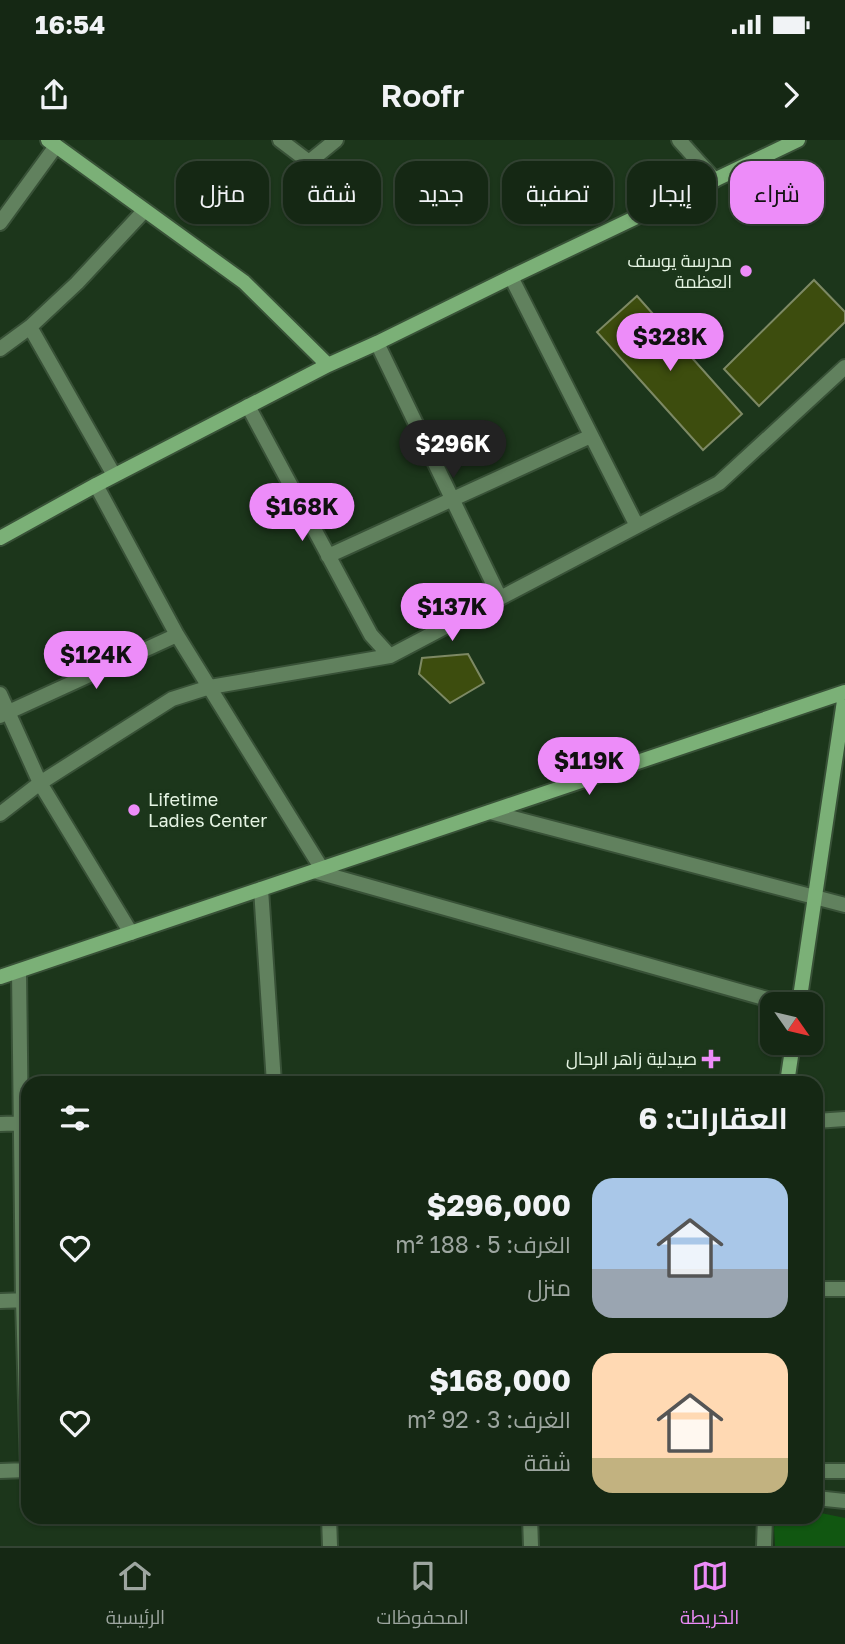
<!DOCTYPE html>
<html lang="ar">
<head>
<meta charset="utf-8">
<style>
  body { margin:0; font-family:"Golos Text",Cairo,sans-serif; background:#223422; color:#f1f3f6; direction:rtl; height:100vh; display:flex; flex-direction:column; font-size:26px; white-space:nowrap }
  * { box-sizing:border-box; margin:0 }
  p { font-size:23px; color:#9da6a0 }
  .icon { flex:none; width:38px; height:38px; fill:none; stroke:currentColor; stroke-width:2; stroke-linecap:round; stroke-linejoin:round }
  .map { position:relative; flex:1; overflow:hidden; direction:ltr }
  .drawer { position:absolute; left:21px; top:936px; width:802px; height:448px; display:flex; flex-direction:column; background:#152814; border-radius:21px; box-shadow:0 2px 5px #0004,0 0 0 2px #344434; direction:rtl }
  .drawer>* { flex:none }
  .hud { position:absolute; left:21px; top:21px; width:803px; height:63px; direction:rtl; display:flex; gap:14px }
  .needle { width:46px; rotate:124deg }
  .controls { position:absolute; left:760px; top:852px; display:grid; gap:14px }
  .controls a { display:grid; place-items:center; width:63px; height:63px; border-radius:14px; background:#152814; box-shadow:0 2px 5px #0004,0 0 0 2px #344434; font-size:35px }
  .price { position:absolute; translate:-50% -60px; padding:0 16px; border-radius:24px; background:#ed8cf9; color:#111; font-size:23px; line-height:46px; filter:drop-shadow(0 2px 4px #0008) }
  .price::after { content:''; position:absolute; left:50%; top:42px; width:21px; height:16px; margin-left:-10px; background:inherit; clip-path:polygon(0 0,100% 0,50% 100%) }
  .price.selected { background:#222; color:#fff }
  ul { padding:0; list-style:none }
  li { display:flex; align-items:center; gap:21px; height:175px; padding:0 35px }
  li span { display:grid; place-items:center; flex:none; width:196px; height:140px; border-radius:21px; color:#555 }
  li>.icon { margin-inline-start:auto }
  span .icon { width:84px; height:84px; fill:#fffc; stroke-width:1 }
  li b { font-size:30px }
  h2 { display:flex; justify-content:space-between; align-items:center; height:84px; padding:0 35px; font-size:30px }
  .pill { padding:0 24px; border-radius:21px; background:#152814; box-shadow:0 2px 5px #0004,0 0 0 2px #344434; font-size:24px; line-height:63px }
  .pill.selected { background:#ed8cf9; color:#111 }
  .status { display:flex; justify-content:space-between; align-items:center; height:49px; padding:0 35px; background:#152814; direction:ltr }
  .status svg { height:19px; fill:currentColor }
  header { display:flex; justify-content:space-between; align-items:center; height:91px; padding:0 35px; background:#152814; font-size:32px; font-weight:600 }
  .dock { display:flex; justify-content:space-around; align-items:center; height:98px; border-top:2px solid #344434; background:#152814; font-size:19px; color:#9da6a0 }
  .dock a { display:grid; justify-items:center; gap:4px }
  .dock .selected { color:#ed8cf9 }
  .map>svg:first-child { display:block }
  .green { fill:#115711 }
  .building { fill:#3d4d0e; stroke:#7d8964; stroke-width:2 }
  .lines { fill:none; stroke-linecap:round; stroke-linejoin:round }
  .street-casing { stroke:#385137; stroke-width:18 }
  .secondary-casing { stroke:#385137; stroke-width:18 }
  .street { stroke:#61815e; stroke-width:14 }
  .secondary { stroke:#7bb077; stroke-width:14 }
  .poi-dot { fill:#ed8cf9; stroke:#1c361b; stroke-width:2.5 }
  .labels { text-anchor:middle; stroke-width:7; stroke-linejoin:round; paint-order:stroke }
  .poi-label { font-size:18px; fill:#e5f4e3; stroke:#1c361b; text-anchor:end }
</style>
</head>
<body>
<div class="status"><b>16:54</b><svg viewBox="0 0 49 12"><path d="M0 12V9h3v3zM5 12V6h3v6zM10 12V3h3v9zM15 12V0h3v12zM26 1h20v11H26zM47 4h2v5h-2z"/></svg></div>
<header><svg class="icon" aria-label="forward" viewBox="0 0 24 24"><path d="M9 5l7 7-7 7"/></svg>Roofr<svg class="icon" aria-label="share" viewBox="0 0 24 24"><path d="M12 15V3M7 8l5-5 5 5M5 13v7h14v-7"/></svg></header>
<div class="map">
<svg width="845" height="1406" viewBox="0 0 845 1406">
  <rect width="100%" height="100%" fill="#1c361b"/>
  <path class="green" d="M816,1372L845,1378V1406H775L774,1387L783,1377H816Z"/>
  <path class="building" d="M814,140L845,172V182L759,266L724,229Z
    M637,156L742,274L703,310L597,192Z
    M468,514L484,543L450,563L419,534L422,518Z"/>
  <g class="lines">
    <defs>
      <path id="street" d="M280,0L309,22L336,0
        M679,0L715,40
        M0,83L56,6
        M511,137L637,386
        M30,187L114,335
        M377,203L500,458
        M0,209L30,187L77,143L144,71
        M248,266L371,495L390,516
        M96,345L177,495L322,729
        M328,416L591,296
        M0,554L40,643L131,793
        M0,576L177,495
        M490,672L845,765
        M0,674L40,643L172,559L210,547L390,516L719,343L845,227
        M314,731L785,864
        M261,749L274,943
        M19,831L23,1160L28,1330
        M816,981L845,979
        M0,984L28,983
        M816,1149H845
        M0,1161L28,1160
        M0,1331L28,1330
        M816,1331H845
        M816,1358L845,1361
        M329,1377L330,1406
        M530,1377L531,1406
        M764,1406L765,1377"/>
      <path id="secondary" d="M48,0L244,142L328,225
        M0,398L96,345L328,225L377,203L511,137L798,0
        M0,837L845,552
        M799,864L845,554
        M787,943L793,903"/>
    </defs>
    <use href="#street" class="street-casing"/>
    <use href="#secondary" class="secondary-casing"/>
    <use href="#street" class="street"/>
    <use href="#secondary" class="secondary"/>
  </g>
  <g class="poi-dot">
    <circle cx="746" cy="131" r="7"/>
    <circle cx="134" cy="670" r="7"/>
    <path d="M707.5 908.5h7v7h7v7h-7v7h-7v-7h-7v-7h7z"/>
  </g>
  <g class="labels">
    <g class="poi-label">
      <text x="732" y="127">مدرسة يوسف<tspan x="732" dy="21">العظمة</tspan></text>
      <text x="148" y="666" text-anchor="start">Lifetime<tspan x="148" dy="21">Ladies Center</tspan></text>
      <text x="697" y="925">صيدلية زاهر الرحال</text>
    </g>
  </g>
</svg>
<div class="controls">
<a><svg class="needle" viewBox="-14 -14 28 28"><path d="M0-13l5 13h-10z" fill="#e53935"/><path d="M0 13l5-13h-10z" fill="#9da6a0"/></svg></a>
</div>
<b class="price" style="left:670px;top:233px">$328K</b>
<b class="price selected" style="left:453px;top:340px">$296K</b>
<b class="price" style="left:302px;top:403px">$168K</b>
<b class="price" style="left:452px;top:503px">$137K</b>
<b class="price" style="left:96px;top:551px">$124K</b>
<b class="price" style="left:589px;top:657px">$119K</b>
<div class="hud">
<a class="pill selected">شراء</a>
<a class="pill">إيجار</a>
<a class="pill">تصفية</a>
<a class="pill">جديد</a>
<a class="pill">شقة</a>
<a class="pill">منزل</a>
</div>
<section class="drawer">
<h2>العقارات: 6<svg class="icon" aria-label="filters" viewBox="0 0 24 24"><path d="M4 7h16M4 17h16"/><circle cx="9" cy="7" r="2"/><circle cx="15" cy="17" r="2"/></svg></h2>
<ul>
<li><span style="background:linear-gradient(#a9c7e8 65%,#9aa5b1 0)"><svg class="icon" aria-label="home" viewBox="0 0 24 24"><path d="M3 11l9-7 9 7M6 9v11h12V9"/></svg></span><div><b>$296,000</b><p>الغرف: 5 · 188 m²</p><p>منزل</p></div><svg class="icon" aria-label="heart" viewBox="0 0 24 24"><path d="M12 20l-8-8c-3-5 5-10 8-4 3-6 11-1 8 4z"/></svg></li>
<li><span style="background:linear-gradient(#ffd9b3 75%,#c2b280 0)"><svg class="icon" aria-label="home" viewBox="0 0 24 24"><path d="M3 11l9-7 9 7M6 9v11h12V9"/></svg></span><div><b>$168,000</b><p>الغرف: 3 · 92 m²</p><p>شقة</p></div><svg class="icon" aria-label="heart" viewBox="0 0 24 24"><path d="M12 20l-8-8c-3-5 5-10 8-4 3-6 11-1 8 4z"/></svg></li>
</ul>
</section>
</div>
<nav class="dock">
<a class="selected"><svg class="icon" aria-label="map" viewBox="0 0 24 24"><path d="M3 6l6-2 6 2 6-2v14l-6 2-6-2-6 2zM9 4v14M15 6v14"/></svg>الخريطة</a>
<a><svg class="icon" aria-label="saved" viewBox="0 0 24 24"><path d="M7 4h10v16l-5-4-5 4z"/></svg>المحفوظات</a>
<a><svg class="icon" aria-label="home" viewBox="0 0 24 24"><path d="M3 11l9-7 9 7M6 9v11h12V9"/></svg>الرئيسية</a>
</nav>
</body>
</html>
